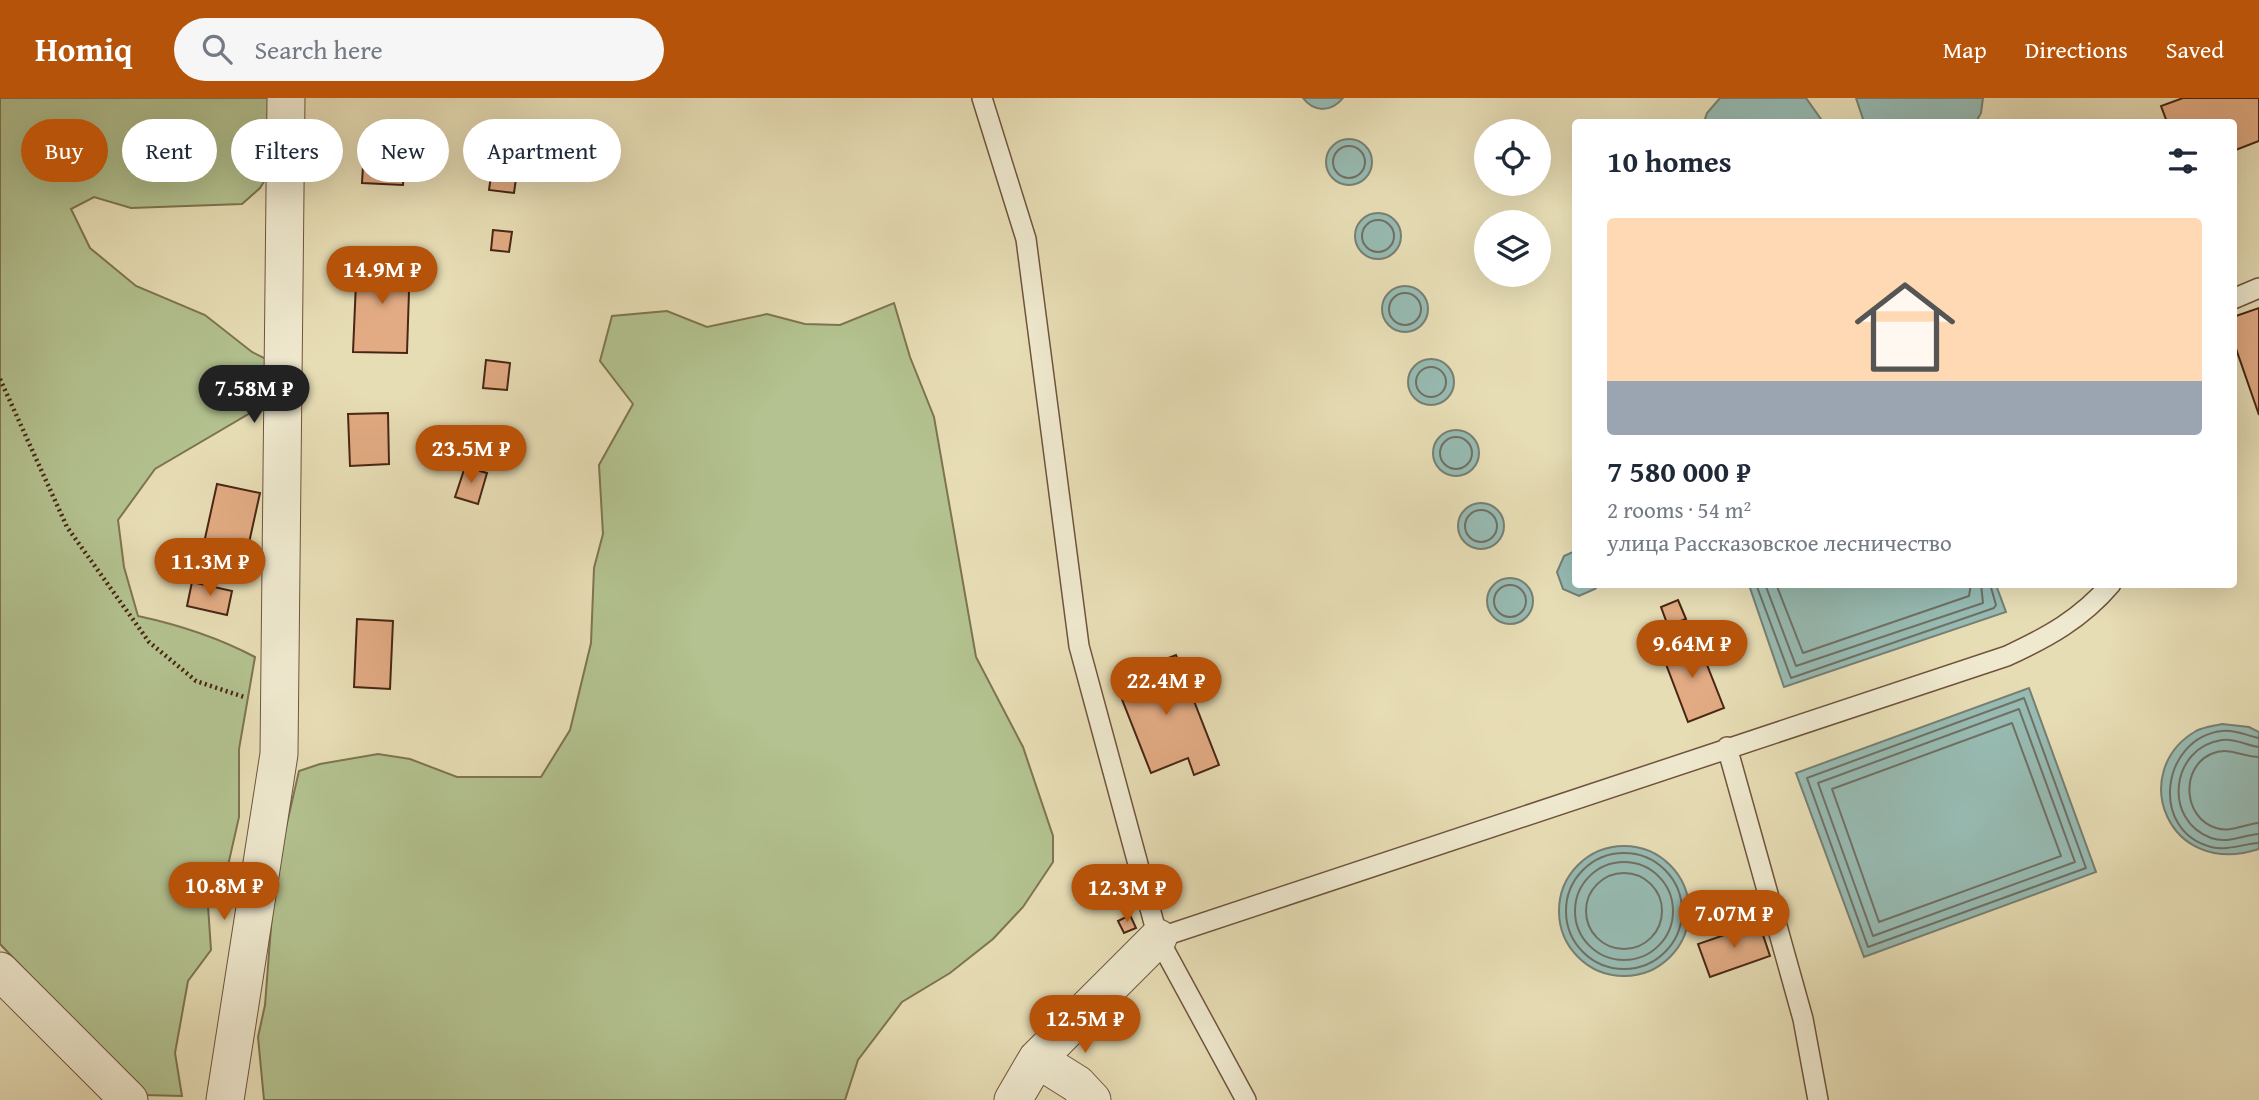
<!DOCTYPE html>
<html lang="en">
<head>
<meta charset="utf-8">
<style>
  body { margin:0; font-family:"Gentium Book Plus",serif; background:#f6f6f7; color:#1f2937; height:100vh; display:flex; flex-direction:column; font-size:26px; white-space:nowrap }
  * { box-sizing:border-box; margin:0 }
  p { font-size:23px; color:#747a83 }
  .icon { flex:none; width:38px; height:38px; fill:none; stroke:currentColor; stroke-width:2; stroke-linecap:round; stroke-linejoin:round }
  .map { position:relative; flex:1; overflow:hidden }
  .sheet { position:absolute; left:1572px; top:21px; width:665px; height:469px; display:flex; flex-direction:column; background:#fff; border-radius:7px; box-shadow:0 7px 28px #0002 }
  .sheet>* { flex:none }
  .banner { position:absolute; left:21px; top:21px; width:665px; height:63px; display:flex; gap:14px }
  .fabs { position:absolute; left:1474px; top:21px; display:grid; gap:14px }
  .fabs a { display:grid; place-items:center; width:77px; height:77px; border-radius:50%; background:#fff; box-shadow:0 7px 28px #0002; font-size:35px }
  .price { position:absolute; translate:-50% -60px; padding:0 16px; border-radius:24px; background:#b45309; color:#fff; font-size:23px; line-height:46px; filter:drop-shadow(0 2px 4px #0008) }
  .price::after { content:''; position:absolute; left:50%; top:42px; width:21px; height:16px; margin-left:-10px; background:inherit; clip-path:polygon(0 0,100% 0,50% 100%) }
  .price.active { background:#222; color:#fff }
  ul { padding:0; list-style:none }
  li { display:grid; align-content:center; gap:14px; height:371px; padding:0 35px }
  li span { display:grid; place-items:center; height:217px; border-radius:7px; color:#555 }
  li>.icon { margin-inline-start:auto }
  span .icon { width:126px; height:126px; fill:#fffc; stroke-width:1 }
  li b { font-size:30px }
  h2 { display:flex; justify-content:space-between; align-items:center; height:84px; padding:0 35px; font-size:30px }
  .chip { padding:0 24px; border-radius:32px; background:#fff; box-shadow:0 7px 28px #0002; font-size:24px; line-height:63px }
  .chip.active { background:#b45309; color:#fff }
  header { display:flex; align-items:center; gap:42px; box-sizing:border-box; height:98px; padding:0 35px; background:#b45309; color:#fff }
  header strong { font-size:33px }
  nav { display:flex; gap:38px; margin-inline-start:auto; font-size:24px }
  .search { width:490px; height:63px; background:#f6f6f7; display:flex; align-items:center; gap:18px; box-sizing:border-box; padding:0 24px; border-radius:38px; color:#747a83; font-size:26px }
  .map>svg:first-child { display:block }
  .green { fill:#b3c290; stroke:#7e7452; stroke-width:2 }
  .water { fill:#97bbb3; stroke:#777f73; stroke-width:2 }
  .lines { fill:none; stroke-linecap:round; stroke-linejoin:round }
  .shore { stroke:#707064; stroke-width:2 }
  .building { fill:#e2ab83; stroke:#482614; stroke-width:2 }
  .service-casing { stroke:#70543c; stroke-width:22 }
  .minor-casing { stroke:#70543c; stroke-width:39 }
  .path { stroke:#482614; stroke-width:4.5; stroke-dasharray:2 3.5; stroke-linecap:butt }
  .service { stroke:#efe9cf; stroke-width:19 }
  .minor { stroke:#efe9cf; stroke-width:37 }
</style>
</head>
<body>
<header>
<strong>Homiq</strong>
<div class="search"><svg class="icon" aria-label="search" viewBox="0 0 24 24"><circle cx="10" cy="10" r="6"/><path d="M15 15l6 6"/></svg>Search here</div>
<nav><a>Map</a><a>Directions</a><a>Saved</a></nav>
</header>
<div class="map">
<svg width="2259" height="1002" viewBox="0 0 2259 1002">
  <rect width="100%" height="100%" fill="#e7ddb5"/>
  <filter id="stains"><feTurbulence type="fractalNoise" baseFrequency=".00286" numOctaves="4"/><feColorMatrix values="0 0 0 0 .2 0 0 0 0 .09 0 0 0 0 .02 0 0 0 .5 -.17"/></filter>
  <radialGradient id="worn" r=".72"><stop offset=".6" stop-color="#630" stop-opacity="0"/><stop offset="1" stop-color="#630" stop-opacity=".3"/></radialGradient>
  <path class="green" d="M0,0H273L267,79L260,90L242,106L131,110L94,99L71,111L90,150L136,188L205,217L252,254L268,262L274,301L155,371L118,422L124,469L138,518C180,527 217,539 255,559L239,651V719L227,772L208,808L211,852L188,883L175,955L182,998L144,997L0,846Z
    M894,205L910,259L934,319L976,559L1023,649L1053,738V764L1023,809L993,841L950,875L902,904L858,962L845,1002H264L258,939L265,907L275,777L299,673L320,666L378,656L410,661L457,679H541L570,632L591,545L594,470L603,436L599,367L633,306L600,263L612,218L667,213L707,229L767,216L805,226L840,227Z"/>
  <path class="water" d="M1303,0H1343C1332,14 1314,15 1303,0Z
    M1720,0H1806L1823,24H1704L1707,15Z
    M1856,0H1983L1981,15L1976,24H1864Z
    M1326 64a23 23 0 1 1 46 0a23 23 0 1 1-46 0Z
    M1355 138a23 23 0 1 1 46 0a23 23 0 1 1-46 0Z
    M1382 211a23 23 0 1 1 46 0a23 23 0 1 1-46 0Z
    M1408 284a23 23 0 1 1 46 0a23 23 0 1 1-46 0Z
    M1433 355a23 23 0 1 1 46 0a23 23 0 1 1-46 0Z
    M1458 428a23 23 0 1 1 46 0a23 23 0 1 1-46 0Z
    M1575,453V486L1599,487L1595,491L1579,498L1563,491L1557,474L1564,458Z
    M1487 503a23 23 0 1 1 46 0a23 23 0 1 1-46 0Z
    M1749,487H1996L2006,514L1784,589Z
    M2029,590L2096,774L1864,859L1796,675Z
    M2222,626L2249,629L2259,634V751C2167,781 2127,673 2196,633C2204,629 2214,628 2222,626Z
    M1559 813a65 65 0 1 1 130 0a65 65 0 1 1-130 0Z"/>
  <g class="lines">
    <path class="shore" d="M1333 64a16 16 0 1 1 32 0a16 16 0 1 1-32 0Z
      M1362 138a16 16 0 1 1 32 0a16 16 0 1 1-32 0Z
      M1389 211a16 16 0 1 1 32 0a16 16 0 1 1-32 0Z
      M1416 284a15 15 0 1 1 30 0a15 15 0 1 1-30 0Z
      M1440 355a16 16 0 1 1 32 0a16 16 0 1 1-32 0Z
      M1465 428a16 16 0 1 1 32 0a16 16 0 1 1-32 0Z
      M1756,486L1791,580L1994,510L1996,507L1990,486
      M1765,486L1796,568L1983,505L1981,486
      M1776,486L1803,555L1969,498L1971,486
      M1494 503a16 16 0 1 1 32 0a16 16 0 1 1-32 0Z
      M2024,600L2086,770L1868,849L1807,680Z
      M2019,611L2075,764L1873,838L1818,685Z
      M2012,625L2061,758L1879,824L1832,691Z
      M2259,640C2247,638 2235,631 2222,633C2161,640 2149,733 2211,749C2228,753 2242,746 2259,745
      M2259,649C2247,648 2236,640 2222,642C2171,649 2162,722 2211,740C2228,746 2243,737 2259,736
      M2259,659C2242,659 2229,648 2211,656C2180,670 2183,720 2216,730C2231,735 2244,726 2259,725
      M1566 813a58 58 0 1 1 116 0a58 58 0 1 1-116 0Z
      M1575 813a49 49 0 1 1 98 0a49 49 0 1 1-98 0Z
      M1586 813a38 38 0 1 1 76 0a38 38 0 1 1-76 0Z"/>
  </g>
  <path class="building" d="M2183,0H2259V43L2233,53V24H2167L2161,8Z
    M495,49L520,52L514,95L489,92Z
    M364,50L405,52L403,87L362,85Z
    M493,132L512,134L509,154L491,152Z
    M357,161L410,162L407,255L353,254Z
    M2259,210V317L2233,242V219Z
    M486,262L510,265L507,292L483,290Z
    M388,315L389,366L350,368L348,316Z
    M480,333L500,339L493,361L473,355Z
    M465,369L487,375L478,406L455,399Z
    M217,386L260,395L243,472L200,463Z
    M192,484L232,493L227,517L187,508Z
    M1678,502L1686,521L1668,528L1661,509Z
    M357,521L393,523L390,591L354,589Z
    M1696,539L1724,610L1688,624L1661,553Z
    M1176,557L1219,667L1194,677L1188,660L1151,675L1114,581Z
    M1130,817L1136,830L1124,835L1118,823Z
    M1759,825L1770,858L1710,879L1698,846Z"/>
  <g class="lines">
    <defs>
      <path id="service" d="M982,0L1026,141L1079,548L1158,840L1246,1002
        M2233,201L2259,190
        M1727,649L1803,921L1818,1002
        M1158,840L2007,558C2048,539 2081,521 2111,486"/>
      <path id="minor" d="M0,873L129,1002
        M1037,961L1077,986L1092,1002
        M225,1002L279,656L286,0
        M1013,1002L1037,961L1158,840"/>
    </defs>
    <use href="#service" class="service-casing"/>
    <use href="#minor" class="minor-casing"/>
    <path class="path" d="M0,281L67,429L149,544L196,583L244,599"/>
    <use href="#service" class="service"/>
    <use href="#minor" class="minor"/>
  </g>
  <rect width="100%" height="100%" filter="url(#stains)"/>
  <rect width="100%" height="100%" fill="url(#worn)"/>
</svg>
<div class="fabs">
<a><svg class="icon" aria-label="locate" viewBox="0 0 24 24"><circle cx="12" cy="12" r="6"/><path d="M12 2v4M12 18v4M2 12h4M18 12h4"/></svg></a>
<a><svg class="icon" aria-label="layers" viewBox="0 0 24 24"><path d="M12 4l9 5-9 5-9-5zM3 14l9 5 9-5"/></svg></a>
</div>
<b class="price" style="left:382px;top:208px">14.9M ₽</b>
<b class="price active" style="left:254px;top:327px">7.58M ₽</b>
<b class="price" style="left:471px;top:387px">23.5M ₽</b>
<b class="price" style="left:210px;top:500px">11.3M ₽</b>
<b class="price" style="left:1692px;top:582px">9.64M ₽</b>
<b class="price" style="left:1166px;top:619px">22.4M ₽</b>
<b class="price" style="left:224px;top:824px">10.8M ₽</b>
<b class="price" style="left:1127px;top:826px">12.3M ₽</b>
<b class="price" style="left:1734px;top:852px">7.07M ₽</b>
<b class="price" style="left:1085px;top:957px">12.5M ₽</b>
<div class="banner">
<a class="chip active">Buy</a>
<a class="chip">Rent</a>
<a class="chip">Filters</a>
<a class="chip">New</a>
<a class="chip">Apartment</a>
</div>
<section class="sheet">
<h2>10 homes<svg class="icon" aria-label="filters" viewBox="0 0 24 24"><path d="M4 7h16M4 17h16"/><circle cx="9" cy="7" r="2"/><circle cx="15" cy="17" r="2"/></svg></h2>
<ul>
<li><span style="background:linear-gradient(#ffd9b3 75%,#9aa5b1 0)"><svg class="icon" aria-label="home" viewBox="0 0 24 24"><path d="M3 11l9-7 9 7M6 9v11h12V9"/></svg></span><div><b>7 580 000 ₽</b><p>2 rooms · 54 m²</p><p>улица Рассказовское лесничество</p></div></li>
</ul>
</section>
</div>
</body>
</html>
